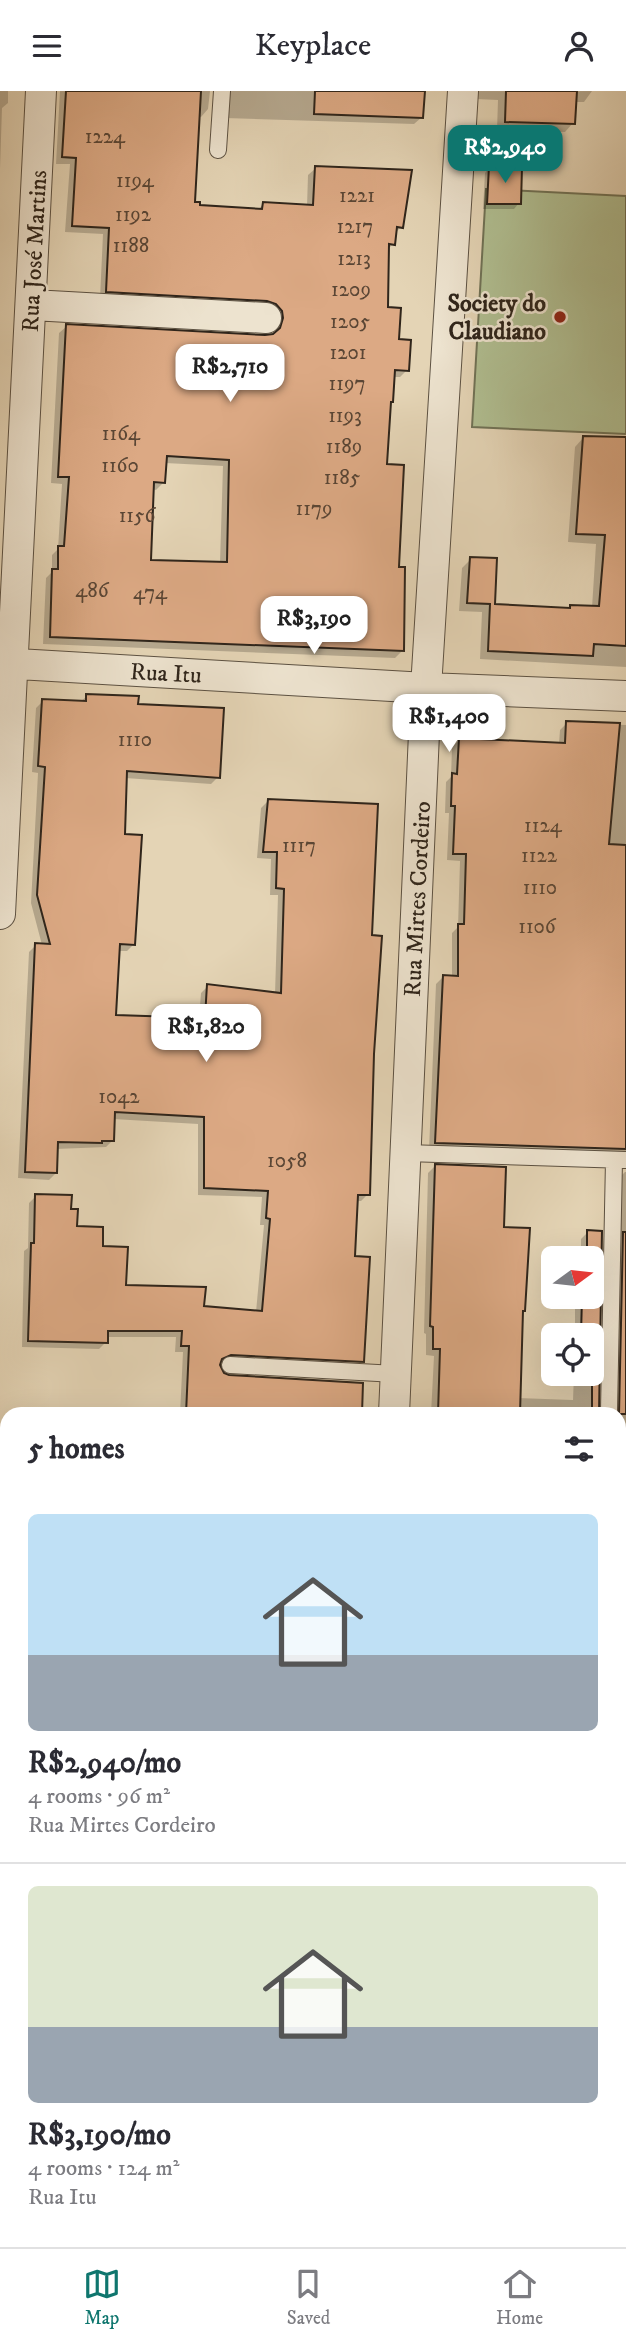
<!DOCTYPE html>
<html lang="en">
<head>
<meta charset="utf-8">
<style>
  body { margin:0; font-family:"IM FELL DW Pica",serif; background:#f7f7f7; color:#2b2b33; height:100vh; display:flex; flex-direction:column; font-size:26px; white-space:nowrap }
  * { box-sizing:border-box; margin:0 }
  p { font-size:23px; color:#7c7c81 }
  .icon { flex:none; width:38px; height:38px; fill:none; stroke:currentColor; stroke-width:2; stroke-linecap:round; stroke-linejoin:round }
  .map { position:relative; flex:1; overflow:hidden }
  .side { position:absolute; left:0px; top:1316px; width:626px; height:840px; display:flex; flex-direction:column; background:#fff; border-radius:21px 21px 0 0; box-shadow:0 7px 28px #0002 }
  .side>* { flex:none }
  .needle { width:46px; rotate:75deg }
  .tools { position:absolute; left:541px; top:1155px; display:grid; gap:14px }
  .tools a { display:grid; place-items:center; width:63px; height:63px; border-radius:10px; background:#fff; box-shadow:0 7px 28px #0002; font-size:35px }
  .price { position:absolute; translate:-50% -60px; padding:0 16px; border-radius:14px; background:#fff; color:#222; font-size:23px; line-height:46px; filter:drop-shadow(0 2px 4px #0008) }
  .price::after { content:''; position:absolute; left:50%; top:42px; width:21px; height:16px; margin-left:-10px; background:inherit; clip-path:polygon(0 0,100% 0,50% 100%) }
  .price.active { background:#0f766e; color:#fff }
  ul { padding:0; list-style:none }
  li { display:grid; align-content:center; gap:14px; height:371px; padding:0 28px }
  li+li { border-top:2px solid #e1e1e2 }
  li span { display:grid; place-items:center; height:217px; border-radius:10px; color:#555 }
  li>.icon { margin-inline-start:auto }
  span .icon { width:126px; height:126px; fill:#fffc; stroke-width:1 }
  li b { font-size:30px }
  h2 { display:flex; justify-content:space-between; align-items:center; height:84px; padding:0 28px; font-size:30px }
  header { display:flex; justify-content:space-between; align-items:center; height:91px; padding:0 28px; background:#fff; font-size:32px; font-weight:600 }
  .dock { display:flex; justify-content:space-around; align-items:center; height:98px; border-top:2px solid #e1e1e2; background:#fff; font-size:19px; color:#7c7c81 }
  .dock a { display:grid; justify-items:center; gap:4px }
  .dock .active { color:#0f766e }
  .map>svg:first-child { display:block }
  .green { fill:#b0be91; stroke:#707256; stroke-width:2 }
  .shadow { fill:#0003; fill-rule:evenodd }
  .building { fill:#dca984; stroke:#2f251b; stroke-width:2; fill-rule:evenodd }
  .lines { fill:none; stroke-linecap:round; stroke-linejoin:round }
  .lane-casing { stroke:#5c5142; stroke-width:18 }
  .street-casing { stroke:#5c5142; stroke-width:32 }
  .lane { stroke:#ede3cf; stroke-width:16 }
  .street { stroke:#ede3cf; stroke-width:30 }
  .poi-dot { fill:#8f2418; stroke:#ede3cf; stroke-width:2.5 }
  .labels { text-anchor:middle; stroke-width:5; stroke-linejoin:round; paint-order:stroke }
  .number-label { font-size:21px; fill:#5a4635 }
  .street-label { font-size:24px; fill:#2f251b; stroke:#ede3cf }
  .poi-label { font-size:24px; font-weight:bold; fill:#2f251b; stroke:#ede3cf; text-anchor:end }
</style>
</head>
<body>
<header><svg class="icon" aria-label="menu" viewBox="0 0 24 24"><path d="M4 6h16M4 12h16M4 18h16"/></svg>Keyplace<svg class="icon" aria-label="person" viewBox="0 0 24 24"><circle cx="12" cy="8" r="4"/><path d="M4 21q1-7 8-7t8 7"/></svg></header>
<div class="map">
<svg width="626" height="2156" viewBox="0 0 626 2156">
  <rect width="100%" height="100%" fill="#e4d4b5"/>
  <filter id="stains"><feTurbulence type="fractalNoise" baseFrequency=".00286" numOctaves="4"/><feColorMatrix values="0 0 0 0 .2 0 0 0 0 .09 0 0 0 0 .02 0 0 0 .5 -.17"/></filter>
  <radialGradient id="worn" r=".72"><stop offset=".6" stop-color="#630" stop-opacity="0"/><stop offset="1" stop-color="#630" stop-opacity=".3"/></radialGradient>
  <path class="green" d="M486,98L626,105V343L472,336Z"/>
  <path class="shadow" d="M0,0H8V12L2,17L0,78Z
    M60,0H210L208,18L201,26L198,25L193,113L198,115L257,119L264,113L307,115L308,84L316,77L401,136L395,142L393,153L387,159L386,218L407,279L400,286H393L389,312L385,375L397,478L402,560L395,567L43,553L46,487L52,481V464L58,458L62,393L51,392L59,242L67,235L274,244L277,236L100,207L103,143L65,141L70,73H56ZM165,372L223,375L220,472L149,470L152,398L156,399L164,391Z
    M222,0H422V26L414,33L225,27Z
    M477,0H592L584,11H575L573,32L565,41L497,39L498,9L476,8Z
    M490,76L519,112L514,118H483L485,82Z
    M583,347L626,348V576L480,568L482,521L459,520L462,477L471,468L493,515L568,519L571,515L592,517L596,453L568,451L575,356Z
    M87,605L137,615L218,686L211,693L125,687L123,745L134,853L127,860H118L114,925L199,928L201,902L208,895L275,903L278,804H270L271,768L257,767L261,717L268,710L370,846L372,963L368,1103L361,1110H356L353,1166L362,1270L356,1277L222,1270L219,1271L222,1284L360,1323H180L183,1261H175L176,1246H106V1251L99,1258L22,1256L24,1160L28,1157L29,1112L36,1105L69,1120L76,1137L101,1157L124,1195L203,1216L256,1221L264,1134H260L262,1106L198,1104V1033L113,1028V1049L106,1056L56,1058V1082L49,1089L18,1087L29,861L36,854H42L31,812L38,682L32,681L36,617L43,610L80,611Z
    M567,632L626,634V1069L429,1059L436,893L443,886L452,887V842L458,836L460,770L447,769L449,722H445L446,691L451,686L452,656L460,649L559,653L560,639Z
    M435,1075L503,1137L521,1222L518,1307L573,1309L574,1283H592V1244H575V1211L580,1206H592V1167H581V1148L588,1141L600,1142L598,1323H431L434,1265L426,1264V1243L424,1242L428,1082Z
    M625,1081H626V1458H620V1323H613L618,1088Z
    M620,1518H626V1677H620Z
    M7,1710V2149H331V2156H0V1741H6Z
    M620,1734H626V2156H392L393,2149H620Z"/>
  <path class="building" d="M66,0H201L195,111H200V114L262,118L263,111L313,114L315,75L412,79L403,137L397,136L395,154L389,153L388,216L401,217L399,248L411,249L409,280L395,279L393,311H391L387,373L404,374L399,476H405L404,560L50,546L52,478H58V455H64L69,386H58L66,233L265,244L273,243L280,237L283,227L282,220L276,213L267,210L106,201L109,137L72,135L76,67L62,66ZM167,365L229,369L227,471L151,469L154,391L165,392Z
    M315,0H425L423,27L314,23Z
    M506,0H577L575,33L505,31Z
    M489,75L522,76L521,113H487Z
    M583,345L626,346V555L594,553L593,565L488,560L490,513L467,512L470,466L497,467L495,513L570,517V514L599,515L605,444L576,443Z
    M86,603L139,605L138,613L224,617L220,687L127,680L125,743L142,744L135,854L120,853L116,924L205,927L207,893L281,902L284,798L276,797L277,761H263L268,708L378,713L372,844L382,845L374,963L370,1104H358L355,1165L370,1166L364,1271L231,1264L222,1268L220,1274L224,1282L229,1284L363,1292L362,1323H186L189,1255H181L182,1240H108V1252L28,1250L31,1152H34L35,1103L72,1104L71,1118H78L77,1135L103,1136V1155L128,1156L126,1194L206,1196L204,1215L262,1220L270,1128L266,1127L268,1100L204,1097V1026L115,1021L114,1050H102V1052L58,1051L57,1082L25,1081L35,852L50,853L37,804L45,676L38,675L42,608L86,610Z
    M566,630L620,632L609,753L626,754V1058L435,1052L443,884L458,885V833H464L466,763H453L455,715H451L452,682L457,683L459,647L565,652Z
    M435,1073L506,1076L504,1136L530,1137L525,1220H523L520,1323H438L440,1258H433V1236L430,1235Z
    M587,1139L602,1140L599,1323H592V1244H581L582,1206H592V1167H587Z
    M623,1141H626V1323H619Z"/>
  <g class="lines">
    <defs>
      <path id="lane" d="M218,59L222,0
        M406,1062L626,1069
        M230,1274L396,1283
        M609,1320L614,1069"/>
      <path id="street" d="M32,214L266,227
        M0,572L426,597L626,605
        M0,823L41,0
        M394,1323L426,597L463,0
        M0,1458L7,1459
        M620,1491L626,1492
        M370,2156L371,2149"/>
    </defs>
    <use href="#lane" class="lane-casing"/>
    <use href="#street" class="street-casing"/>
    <use href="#lane" class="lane"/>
    <use href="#street" class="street"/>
  </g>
  <circle class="poi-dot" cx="560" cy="226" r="7"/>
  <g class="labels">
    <g class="number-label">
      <text x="105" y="52">1224</text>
      <text x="135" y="96">1194</text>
      <text x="357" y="111">1221</text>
      <text x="133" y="130">1192</text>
      <text x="355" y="142">1217</text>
      <text x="131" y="161">1188</text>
      <text x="354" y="174">1213</text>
      <text x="351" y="205">1209</text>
      <text x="350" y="237">1205</text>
      <text x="348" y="268">1201</text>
      <text x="347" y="299">1197</text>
      <text x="345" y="331">1193</text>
      <text x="121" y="349">1164</text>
      <text x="344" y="362">1189</text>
      <text x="120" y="381">1160</text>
      <text x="342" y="393">1185</text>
      <text x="314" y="424">1179</text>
      <text x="137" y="431">1156</text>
      <text x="92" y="506">486</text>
      <text x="150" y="508">474</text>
      <text x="135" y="655">1110</text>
      <text x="543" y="741">1124</text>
      <text x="299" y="761">1117</text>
      <text x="539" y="771">1122</text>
      <text x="540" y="803">1110</text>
      <text x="537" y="842">1106</text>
      <text x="119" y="1012">1042</text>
      <text x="287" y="1076">1058</text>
    </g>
    <g class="street-label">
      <text transform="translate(34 160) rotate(-87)" y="8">Rua José Martins</text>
      <text transform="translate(166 582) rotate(3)" y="8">Rua Itu</text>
      <text transform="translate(417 808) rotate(-87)" y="8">Rua Mirtes Cordeiro</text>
    </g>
    <g class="poi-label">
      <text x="546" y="220">Society do<tspan x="546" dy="28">Claudiano</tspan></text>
    </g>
  </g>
  <rect width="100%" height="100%" filter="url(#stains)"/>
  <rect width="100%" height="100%" fill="url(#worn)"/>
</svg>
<div class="tools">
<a><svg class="needle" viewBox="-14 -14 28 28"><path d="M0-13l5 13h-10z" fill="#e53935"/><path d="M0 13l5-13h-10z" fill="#7c7c81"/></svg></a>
<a><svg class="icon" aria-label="locate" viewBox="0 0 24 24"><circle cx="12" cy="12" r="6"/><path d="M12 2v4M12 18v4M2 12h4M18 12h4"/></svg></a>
</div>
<b class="price active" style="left:505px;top:94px">R$2,940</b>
<b class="price" style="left:230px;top:313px">R$2,710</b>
<b class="price" style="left:314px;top:565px">R$3,190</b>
<b class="price" style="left:449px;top:663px">R$1,400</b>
<b class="price" style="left:206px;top:973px">R$1,820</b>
<section class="side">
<h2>5 homes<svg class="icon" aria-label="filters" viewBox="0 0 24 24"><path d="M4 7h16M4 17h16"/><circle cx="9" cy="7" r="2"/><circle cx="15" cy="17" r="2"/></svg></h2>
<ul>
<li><span style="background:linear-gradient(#bfe0f5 65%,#9aa5b1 0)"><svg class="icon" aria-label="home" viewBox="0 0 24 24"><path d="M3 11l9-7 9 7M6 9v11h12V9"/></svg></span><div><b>R$2,940/mo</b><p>4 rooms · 96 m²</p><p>Rua Mirtes Cordeiro</p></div></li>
<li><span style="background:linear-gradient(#dfe7d0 65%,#9aa5b1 0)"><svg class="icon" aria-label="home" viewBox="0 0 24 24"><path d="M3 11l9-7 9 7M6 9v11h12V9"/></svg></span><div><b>R$3,190/mo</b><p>4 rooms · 124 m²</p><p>Rua Itu</p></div></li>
</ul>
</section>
</div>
<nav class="dock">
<a class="active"><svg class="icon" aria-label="map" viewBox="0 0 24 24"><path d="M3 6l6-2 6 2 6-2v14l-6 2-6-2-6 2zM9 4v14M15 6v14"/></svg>Map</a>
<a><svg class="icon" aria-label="saved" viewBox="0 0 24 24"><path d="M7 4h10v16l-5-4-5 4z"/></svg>Saved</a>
<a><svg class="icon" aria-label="home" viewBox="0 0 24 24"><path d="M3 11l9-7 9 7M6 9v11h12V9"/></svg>Home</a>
</nav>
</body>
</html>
